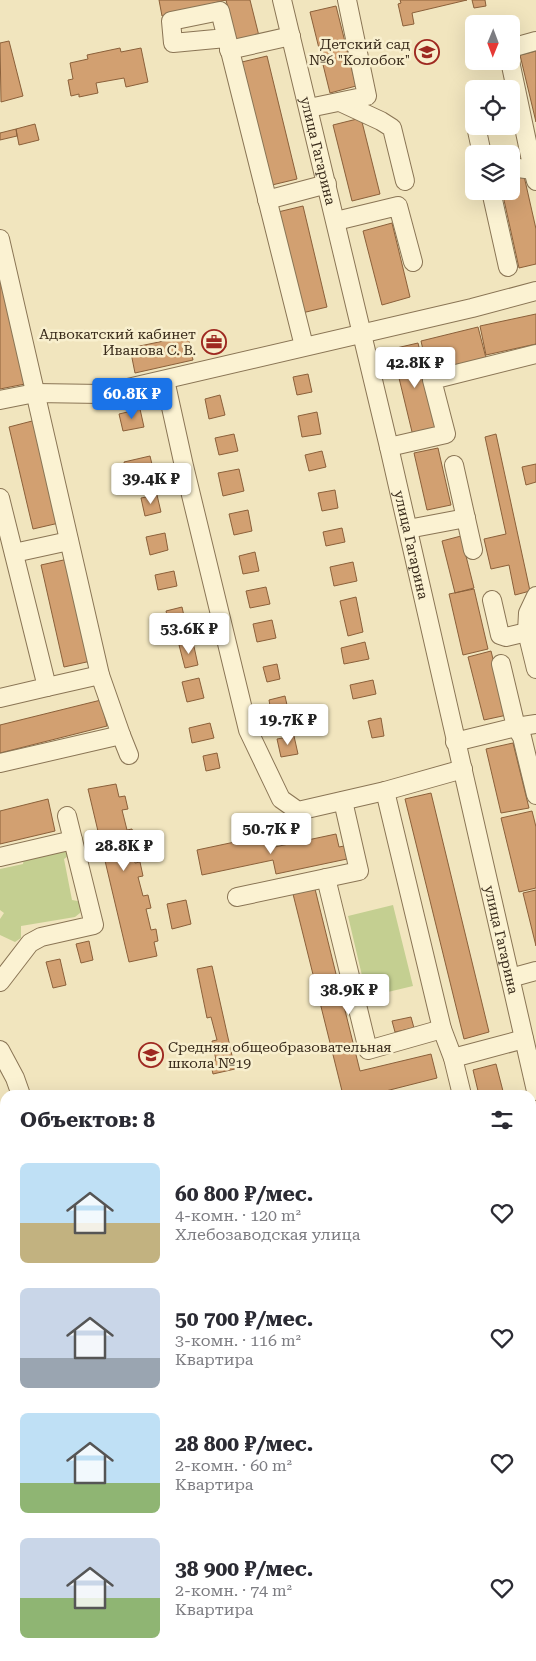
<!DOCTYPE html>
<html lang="ru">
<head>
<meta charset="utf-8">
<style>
  body { margin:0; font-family:"Roboto Serif",serif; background:#f2f2f3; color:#2b2b33; height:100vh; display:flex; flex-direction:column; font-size:19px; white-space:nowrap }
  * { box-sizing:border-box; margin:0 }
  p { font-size:16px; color:#7c7c81 }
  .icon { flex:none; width:28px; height:28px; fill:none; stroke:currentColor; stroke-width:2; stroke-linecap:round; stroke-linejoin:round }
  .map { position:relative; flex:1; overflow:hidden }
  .side { position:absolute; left:0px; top:1090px; width:536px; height:571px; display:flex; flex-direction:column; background:#fff; border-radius:15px 15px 0 0; box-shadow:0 5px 20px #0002 }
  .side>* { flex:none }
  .needle { width:32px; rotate:181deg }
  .buttons { position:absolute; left:465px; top:15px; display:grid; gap:10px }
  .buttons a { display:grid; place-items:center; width:55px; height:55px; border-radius:8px; background:#fff; box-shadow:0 5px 20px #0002; font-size:25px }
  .price { position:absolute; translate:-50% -42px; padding:0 11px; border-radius:5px; background:#fff; color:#222; font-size:16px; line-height:32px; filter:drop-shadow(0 1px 2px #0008) }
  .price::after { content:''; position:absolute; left:50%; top:30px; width:15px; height:11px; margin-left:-8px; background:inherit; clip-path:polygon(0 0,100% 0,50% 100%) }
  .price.active { background:#1a73e8; color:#fff }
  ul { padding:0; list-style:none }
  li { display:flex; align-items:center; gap:15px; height:125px; padding:0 20px }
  li span { display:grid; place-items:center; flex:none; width:140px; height:100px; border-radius:8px; color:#555 }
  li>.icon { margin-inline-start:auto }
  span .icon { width:60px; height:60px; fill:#fffc; stroke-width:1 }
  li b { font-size:21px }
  h2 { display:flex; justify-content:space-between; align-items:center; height:60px; padding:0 20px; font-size:21px }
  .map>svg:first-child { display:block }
  .green { fill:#c4cf91 }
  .building { fill:#d2a071; stroke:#8b603a }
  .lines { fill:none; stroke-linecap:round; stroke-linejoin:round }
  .minor-casing { stroke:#8a7555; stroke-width:20 }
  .minor { stroke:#fbf2d2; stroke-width:18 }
  .labels { text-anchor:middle; stroke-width:5; stroke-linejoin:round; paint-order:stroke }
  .poi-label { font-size:14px; fill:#392b1b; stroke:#f8efce; text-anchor:end }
  .street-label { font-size:14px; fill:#392b1b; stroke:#f8efce }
</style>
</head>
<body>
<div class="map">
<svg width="536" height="1661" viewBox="0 0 536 1661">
  <rect width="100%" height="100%" fill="#f1e5be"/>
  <path class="green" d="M62,844L71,854L64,859L72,900L83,902L80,913L75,917L21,926V938L15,942L0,935V919L4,913L0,910V869L23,864L24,858Z
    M393,905L413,986L367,997L348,916Z
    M536,1497V1555H531V1498Z
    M536,1638V1661H476L472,1656H531V1639Z"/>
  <path class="building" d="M159,0H250L259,36L236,41L226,0L162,16Z
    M400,0H467L412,13L414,24L403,26L398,4L401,3Z
    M472,0H485L486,6L474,8Z
    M336,6L356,86L330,93L310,12Z
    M9,41L23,96L1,102L0,43Z
    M120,48L121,52L141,48L148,82L126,87L124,78L96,83L98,93L79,97V94L71,96L68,80L73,79L70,63L88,59L87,55Z
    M536,51V122L520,55Z
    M267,56L297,179L272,185L242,62Z
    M361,118L380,194L352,201L333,125Z
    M35,124L39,140L19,145L16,129Z
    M16,129L17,136L0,140V133Z
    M524,176L536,229V264L519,268L502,191H511V179Z
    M303,206L327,307L302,313L278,212Z
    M392,223L410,297L382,305L363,231Z
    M2,281L25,384L0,389V282Z
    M536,314V344L486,355L480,326Z
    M478,327L486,358L428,372L421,341Z
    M223,335L226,347L208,351L205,340Z
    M188,336L193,360L135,373L130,348Z
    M418,343L439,429L413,436L392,349Z
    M308,374L312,392L297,395L293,377Z
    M220,395L225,415L209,419L205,399Z
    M140,409L144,427L123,431L119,414Z
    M317,412L321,434L302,437L298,416Z
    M36,420L59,523L33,529L9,427Z
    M234,434L238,451L219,455L215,438Z
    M496,434L530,591L515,595L509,565L491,569L484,539L506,534L485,437Z
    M438,448L451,505L427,510L414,453Z
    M322,451L326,467L309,471L305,455Z
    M150,456L157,485L131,491L124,462Z
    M536,464V482L526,485L522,467Z
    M239,469L244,491L223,496L218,473Z
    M335,490L338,508L322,511L318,493Z
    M157,495L161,512L145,516L141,498Z
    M248,510L252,531L234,535L229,514Z
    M342,528L345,542L326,546L323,532Z
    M165,533L168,550L150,555L146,537Z
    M461,536L474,588L455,593L442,541Z
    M255,552L259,571L243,574L239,556Z
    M68,559L91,661L64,667L41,565Z
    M353,562L357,581L334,586L330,567Z
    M174,571L177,586L158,590L155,575Z
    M266,587L270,604L250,608L246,591Z
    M474,589L488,649L463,655L449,594Z
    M356,597L363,632L348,636L340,601Z
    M182,607L186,625L170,628L166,611Z
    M272,620L276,638L257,642L253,624Z
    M193,642L198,665L185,668L179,645Z
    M365,642L369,659L344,664L341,648Z
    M491,651L507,715L484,720L468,657Z
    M277,664L280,679L267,682L263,667Z
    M199,678L204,698L187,702L182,682Z
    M373,680L376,694L353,699L350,685Z
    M285,696L289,714L272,718L269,700Z
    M101,700L107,726L0,753V725Z
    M381,718L384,736L372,738L368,721Z
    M210,723L214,738L192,743L189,728Z
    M294,736L298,754L281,757L277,739Z
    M513,743L529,808L501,813L486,749Z
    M217,753L220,768L206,771L203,756Z
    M116,784L119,797L125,796L128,809L122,810L127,830L132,829L136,843L131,845L135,863L140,862L143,876L138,877L143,896L148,895L151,908L146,909L151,930L156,929L158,941L154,942L157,956L129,962L88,789Z
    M431,793L489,1032L464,1039L405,799Z
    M48,799L55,831L0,844V811Z
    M532,811L536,827V888L519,892L501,818Z
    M336,834L339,847L344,846L347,859L276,874L273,860L202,875L197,850L263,836L265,845L269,844L270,848Z
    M315,889L360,1071L431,1054L437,1078L370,1095H366L365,1092L351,1095H343L293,894Z
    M536,890V946L523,893Z
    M186,900L191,924L172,929L167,904Z
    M89,941L93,960L81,963L76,944Z
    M60,959L66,985L53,988L46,962Z
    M212,966L235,1069L213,1074L210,1061L216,1060L212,1041L217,1040L211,1017L207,1018L197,969Z
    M411,1017L414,1028L395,1032L392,1021Z
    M496,1064L504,1095H479L473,1070Z
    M0,1433H1L4,1443H5V1456L0,1457Z
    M90,1656H115L116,1661H92Z
    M200,1656H223V1661H200Z
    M443,1656H453L457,1661H439Z"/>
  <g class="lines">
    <defs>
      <g id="minor">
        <path id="s1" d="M282,0L389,447L536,1091"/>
        <path d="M226,38L173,43L171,21L220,11L304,346"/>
        <path d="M511,48L536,41"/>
        <path d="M229,50L291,36"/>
        <path d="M510,61L533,170"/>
        <path d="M340,102L381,121L392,128L405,181"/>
        <path d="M309,108L367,96L347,0"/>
        <path d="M476,126L482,154"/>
        <path d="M511,167L533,170L536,181"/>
        <path d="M491,191L508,267"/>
        <path d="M267,200L327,184"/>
        <path d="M336,221L398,206L413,262"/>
        <path d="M0,239L100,675L121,735"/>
        <path d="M165,380L184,466L248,730L281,799L298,811L385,791L463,769"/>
        <path d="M0,400L35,393L102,394L472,308L536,291"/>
        <path d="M389,447L446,434L432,380L536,354"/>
        <path d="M454,465L473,550"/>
        <path d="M0,498L47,687L0,698"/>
        <path d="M408,529L466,518"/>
        <path d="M14,553L69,541"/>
        <path d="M536,596L528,613L527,632L536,669"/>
        <path d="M492,600L500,635L506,637L527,632"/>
        <path d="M501,664L516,727L522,737L536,795"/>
        <path d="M47,687L100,675"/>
        <path d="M455,742L516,727L536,724"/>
        <path d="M0,763L121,735L129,755"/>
        <path d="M385,791L442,1029L453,1058L462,1095"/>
        <path d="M0,857L73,840"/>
        <path d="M326,878L368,1050L442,1029"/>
        <path d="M237,897L359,871L343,801"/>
        <path d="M510,978L536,971"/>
        <path d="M0,982L30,943L41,937L94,925L67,816"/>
        <path d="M0,1050L15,1078L21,1095"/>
        <path d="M453,1058L524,1039"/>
        <path d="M531,1264L536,1263"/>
        <path d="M0,1392L5,1391"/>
        <path d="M0,1476L5,1475"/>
        <path d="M0,1534L5,1531"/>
        <path d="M0,1634L6,1661"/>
        <path d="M77,1656L78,1661"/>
        <path d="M157,1656L158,1661"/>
        <path d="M244,1656L246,1661"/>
      </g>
    </defs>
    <use href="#minor" class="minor-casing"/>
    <use href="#minor" class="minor"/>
  </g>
  <defs>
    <symbol id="school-ring" viewBox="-11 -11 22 22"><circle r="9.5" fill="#f8efce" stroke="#9e2921" stroke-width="1.5"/><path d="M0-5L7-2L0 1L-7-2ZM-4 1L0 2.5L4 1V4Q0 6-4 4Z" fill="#9e2921"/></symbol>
    <symbol id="office-ring" viewBox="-11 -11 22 22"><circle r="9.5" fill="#f8efce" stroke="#9e2921" stroke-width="1.5"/><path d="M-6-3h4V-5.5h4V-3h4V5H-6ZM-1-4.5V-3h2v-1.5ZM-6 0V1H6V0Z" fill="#9e2921"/></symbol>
  </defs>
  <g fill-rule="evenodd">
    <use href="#school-ring" x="413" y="38" width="28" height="28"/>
    <use href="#office-ring" x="200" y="328" width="28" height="28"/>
    <use href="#school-ring" x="137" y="1041" width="28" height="28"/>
  </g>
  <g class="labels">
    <g class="poi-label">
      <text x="410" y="49">Детский сад<tspan x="410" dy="16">№6 "Колобок"</tspan></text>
      <text x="196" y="339">Адвокатский кабинет<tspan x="196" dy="16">Иванова С. В.</tspan></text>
      <text x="168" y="1052" text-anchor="start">Средняя общеобразовательная<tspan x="168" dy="16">школа №19</tspan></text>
    </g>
    <g class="street-label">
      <text dy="5" stroke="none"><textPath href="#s1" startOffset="155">улица Гагарина</textPath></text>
      <text dy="5" stroke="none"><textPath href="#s1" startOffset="560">улица Гагарина</textPath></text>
      <text dy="5" stroke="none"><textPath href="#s1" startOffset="965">улица Гагарина</textPath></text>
    </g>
  </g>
</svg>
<div class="buttons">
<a><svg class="needle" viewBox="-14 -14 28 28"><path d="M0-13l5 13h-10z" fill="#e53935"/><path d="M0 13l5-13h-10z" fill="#7c7c81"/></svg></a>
<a><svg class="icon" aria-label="locate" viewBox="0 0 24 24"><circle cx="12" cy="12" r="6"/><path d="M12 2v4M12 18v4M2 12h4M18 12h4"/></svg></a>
<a><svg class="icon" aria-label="layers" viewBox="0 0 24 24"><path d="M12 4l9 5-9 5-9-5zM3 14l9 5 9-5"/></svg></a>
</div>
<b class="price" style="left:415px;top:389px">42.8K ₽</b>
<b class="price active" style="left:132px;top:420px">60.8K ₽</b>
<b class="price" style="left:151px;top:505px">39.4K ₽</b>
<b class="price" style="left:189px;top:655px">53.6K ₽</b>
<b class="price" style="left:288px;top:746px">19.7K ₽</b>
<b class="price" style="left:271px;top:855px">50.7K ₽</b>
<b class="price" style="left:124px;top:872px">28.8K ₽</b>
<b class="price" style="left:349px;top:1016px">38.9K ₽</b>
<section class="side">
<h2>Объектов: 8<svg class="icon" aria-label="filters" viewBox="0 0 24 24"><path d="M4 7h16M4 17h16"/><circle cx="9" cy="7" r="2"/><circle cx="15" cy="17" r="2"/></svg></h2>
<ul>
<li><span style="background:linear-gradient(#bfe0f5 60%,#c2b280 0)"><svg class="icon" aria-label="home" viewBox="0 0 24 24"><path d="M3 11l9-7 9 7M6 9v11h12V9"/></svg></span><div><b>60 800 ₽/мес.</b><p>4-комн. · 120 m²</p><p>Хлебозаводская улица</p></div><svg class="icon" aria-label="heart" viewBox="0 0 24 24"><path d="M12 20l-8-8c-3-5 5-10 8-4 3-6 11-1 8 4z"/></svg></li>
<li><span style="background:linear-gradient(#c9d6e8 70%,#9aa5b1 0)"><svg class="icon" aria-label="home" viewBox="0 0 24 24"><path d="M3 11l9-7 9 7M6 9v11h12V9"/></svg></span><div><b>50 700 ₽/мес.</b><p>3-комн. · 116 m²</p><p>Квартира</p></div><svg class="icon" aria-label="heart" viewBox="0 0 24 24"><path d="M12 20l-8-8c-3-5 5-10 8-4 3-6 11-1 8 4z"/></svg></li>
<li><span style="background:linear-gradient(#bfe0f5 70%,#8fb573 0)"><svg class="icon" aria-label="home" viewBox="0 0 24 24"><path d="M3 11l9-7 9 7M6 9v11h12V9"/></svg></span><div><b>28 800 ₽/мес.</b><p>2-комн. · 60 m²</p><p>Квартира</p></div><svg class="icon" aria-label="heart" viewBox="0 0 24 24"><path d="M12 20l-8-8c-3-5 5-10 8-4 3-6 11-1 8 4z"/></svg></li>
<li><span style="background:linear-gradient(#c9d6e8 60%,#8fb573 0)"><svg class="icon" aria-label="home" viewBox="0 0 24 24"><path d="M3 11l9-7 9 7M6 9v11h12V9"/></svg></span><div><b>38 900 ₽/мес.</b><p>2-комн. · 74 m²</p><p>Квартира</p></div><svg class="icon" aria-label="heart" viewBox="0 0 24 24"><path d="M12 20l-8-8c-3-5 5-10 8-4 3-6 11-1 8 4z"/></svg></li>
</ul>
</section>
</div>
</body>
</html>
